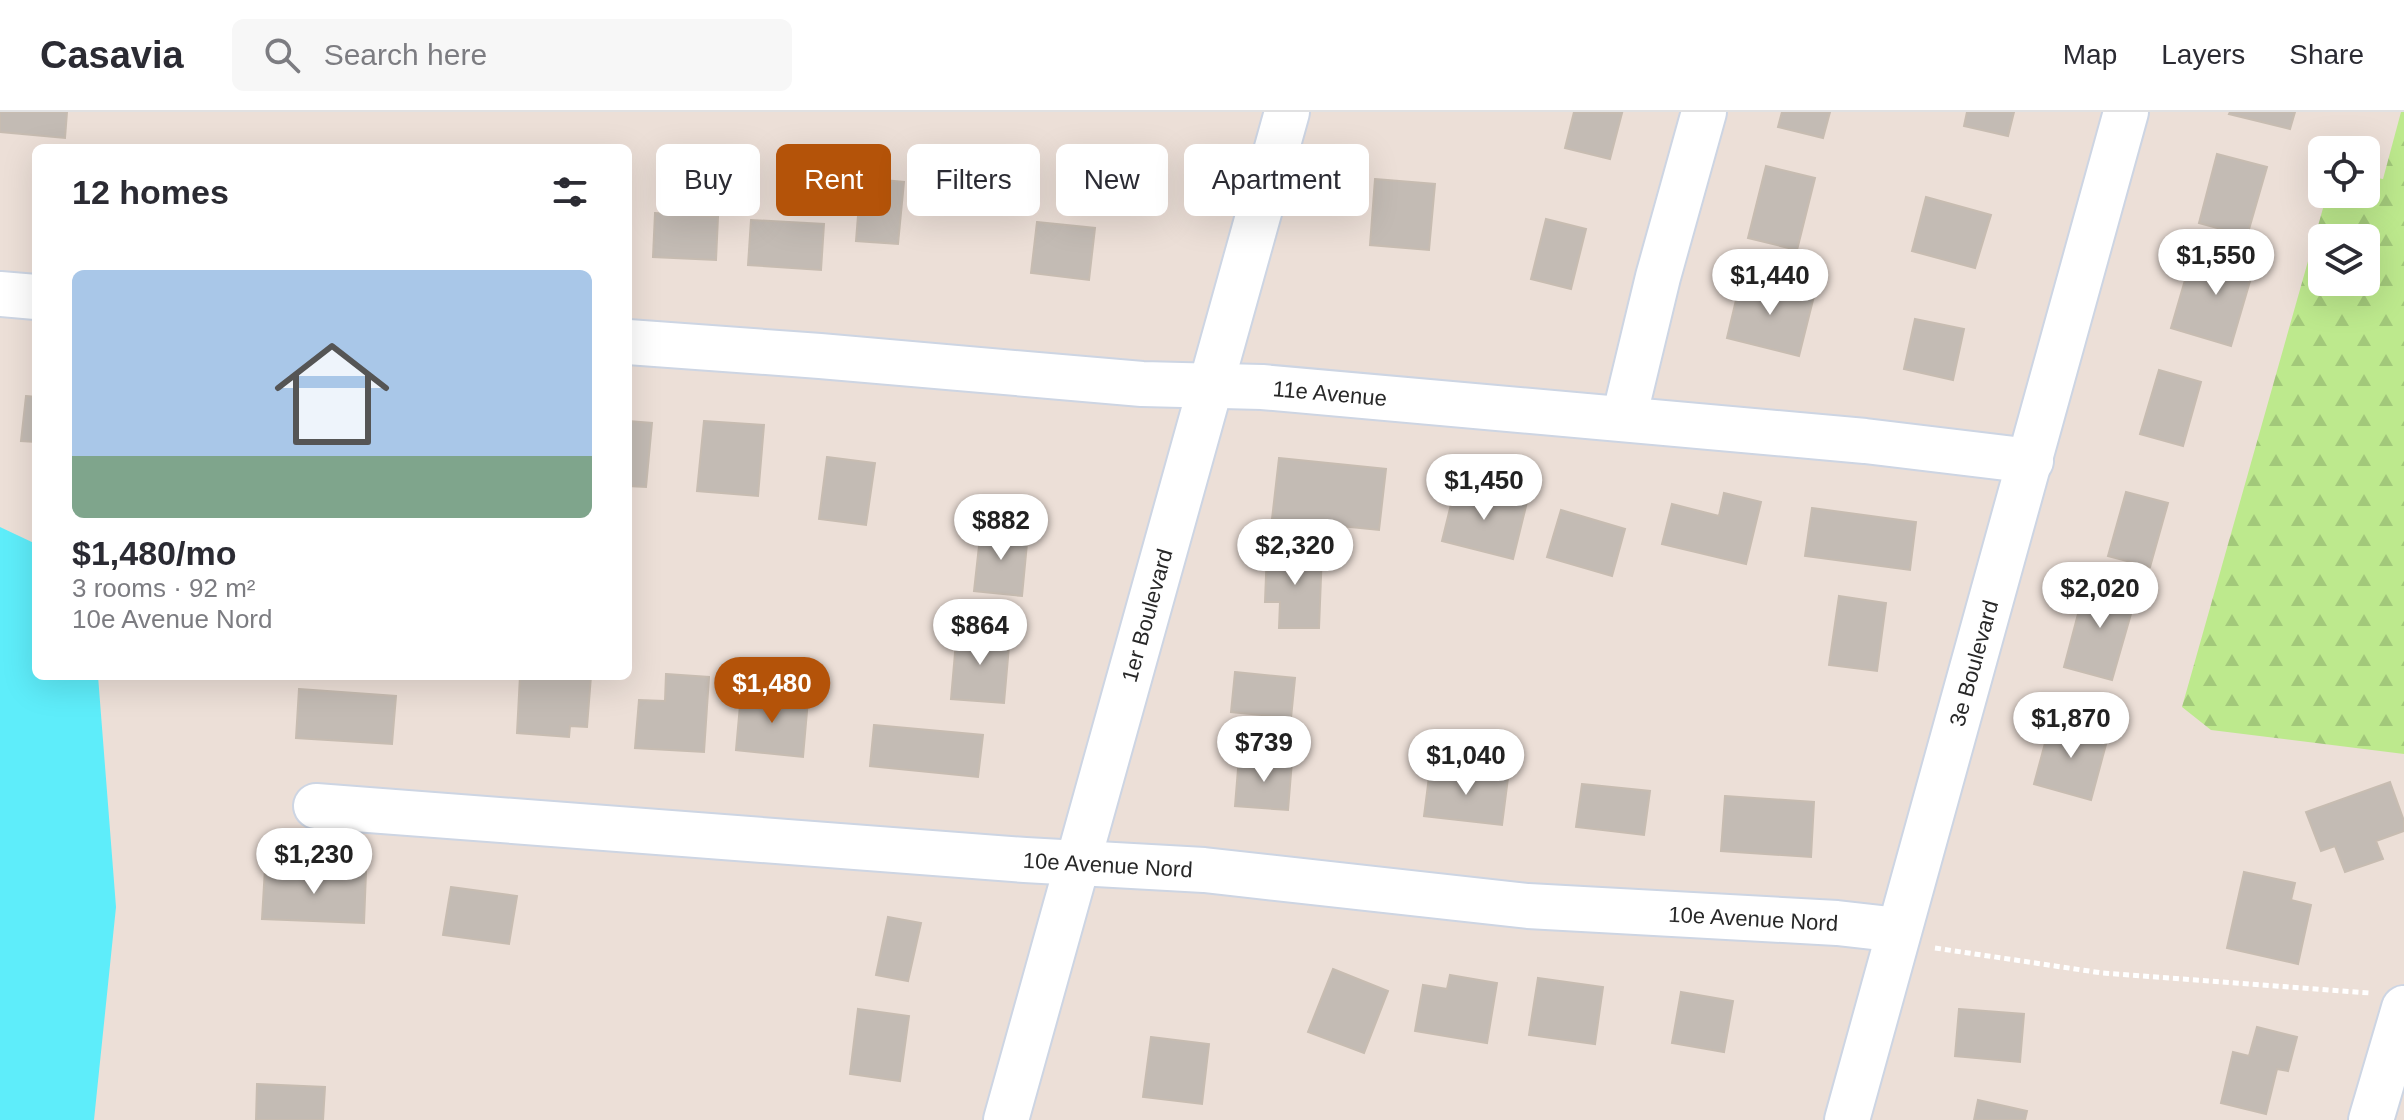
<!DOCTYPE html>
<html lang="en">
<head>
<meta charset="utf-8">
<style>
  body { margin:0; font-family:Arial,sans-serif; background:#f7f7f7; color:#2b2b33; height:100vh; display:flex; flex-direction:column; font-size:30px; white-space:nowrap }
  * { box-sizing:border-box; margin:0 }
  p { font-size:26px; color:#7c7c81 }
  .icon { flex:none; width:44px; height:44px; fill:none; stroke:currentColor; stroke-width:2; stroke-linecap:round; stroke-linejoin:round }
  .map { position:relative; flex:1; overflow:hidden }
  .side { position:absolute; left:32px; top:32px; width:600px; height:536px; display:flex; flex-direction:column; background:#fff; border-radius:12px; box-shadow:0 8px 32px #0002 }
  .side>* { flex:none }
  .banner { position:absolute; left:656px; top:32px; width:760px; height:72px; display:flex; gap:16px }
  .buttons { position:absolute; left:2308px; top:24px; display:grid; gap:16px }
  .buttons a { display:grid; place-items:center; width:72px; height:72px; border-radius:12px; background:#fff; box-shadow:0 8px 32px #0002; font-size:40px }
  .price { position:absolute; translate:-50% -68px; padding:0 18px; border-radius:28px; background:#fff; color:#222; font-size:26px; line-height:52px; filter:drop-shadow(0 2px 4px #0008) }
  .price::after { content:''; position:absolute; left:50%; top:48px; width:24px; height:18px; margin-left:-12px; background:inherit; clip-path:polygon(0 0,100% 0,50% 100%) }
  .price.current { background:#b45309; color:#fff }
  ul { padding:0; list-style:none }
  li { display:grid; align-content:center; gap:16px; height:424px; padding:0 40px }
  li span { display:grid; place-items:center; height:248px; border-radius:12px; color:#555 }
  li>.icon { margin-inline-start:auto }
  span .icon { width:144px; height:144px; fill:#fffc; stroke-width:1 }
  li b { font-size:34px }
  h2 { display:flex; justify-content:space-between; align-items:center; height:96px; padding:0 40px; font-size:34px }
  .chip { padding:0 28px; border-radius:12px; background:#fff; box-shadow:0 8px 32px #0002; font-size:28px; line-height:72px }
  .chip.current { background:#b45309; color:#fff }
  header { display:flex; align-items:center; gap:48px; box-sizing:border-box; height:112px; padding:0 40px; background:#fff; border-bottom:2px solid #e1e1e2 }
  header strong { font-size:38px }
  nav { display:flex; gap:44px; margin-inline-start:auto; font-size:28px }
  .search { width:560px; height:72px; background:#f7f7f7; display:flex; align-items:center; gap:20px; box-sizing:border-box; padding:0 28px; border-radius:12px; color:#7c7c81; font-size:30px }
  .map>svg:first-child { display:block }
  .forest { fill:url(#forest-firs); fill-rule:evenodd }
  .water { fill:#5eedfa }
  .building { fill:#c3bbb4; stroke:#c7bcb1; stroke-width:2 }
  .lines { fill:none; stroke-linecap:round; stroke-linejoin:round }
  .minor-casing { stroke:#cdd5e3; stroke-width:48 }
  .path { stroke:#fff; stroke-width:5; stroke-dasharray:6 4; stroke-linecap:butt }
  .minor { stroke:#fff; stroke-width:44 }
  .labels { text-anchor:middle; stroke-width:8; stroke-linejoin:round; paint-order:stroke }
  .street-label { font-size:22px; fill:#282828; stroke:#fff }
</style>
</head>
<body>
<header>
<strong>Casavia</strong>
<div class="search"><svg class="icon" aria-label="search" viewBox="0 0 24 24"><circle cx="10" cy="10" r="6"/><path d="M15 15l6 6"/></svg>Search here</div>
<nav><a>Map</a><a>Layers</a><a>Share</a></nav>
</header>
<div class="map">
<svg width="2404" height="1008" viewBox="0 0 2404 1008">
  <defs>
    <pattern id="forest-firs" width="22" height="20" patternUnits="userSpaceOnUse" patternTransform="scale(2)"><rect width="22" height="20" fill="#bde98d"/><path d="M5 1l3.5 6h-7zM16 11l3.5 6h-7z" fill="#a2c87a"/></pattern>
  </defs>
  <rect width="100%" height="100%" fill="#ecdfd7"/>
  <path class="forest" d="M2401,0H2404V642L2211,618L2182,595L2327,82H2366V64L2383,67ZM2322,126H2366V170H2322Z"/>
  <path class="water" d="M0,415L36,432V564H98L116,795L94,1008H0Z"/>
  <path class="building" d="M0,0H67L65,26L0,20Z
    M1574,0L1622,1L1610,47L1565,36Z
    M1782,0H1830L1823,26L1778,15Z
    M1967,0H2014L2008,24L1964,14Z
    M2230,0H2295L2290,17L2229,2Z
    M2217,42L2267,55L2247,124L2199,111Z
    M1766,54L1815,66L1797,138L1748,126Z
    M861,66L904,70L898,132L856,129Z
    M1375,67L1435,72L1429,138L1370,133Z
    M1926,85L1991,103L1975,156L1912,139Z
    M655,101L718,105L716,148L653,145Z
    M1546,107L1586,117L1571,177L1531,167Z
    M751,108L824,112L821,158L748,153Z
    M1037,110L1095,116L1089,168L1031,161Z
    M2226,132L2258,142L2231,234L2171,216L2190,151L2218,160Z
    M1741,167L1814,184L1799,244L1727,226Z
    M1915,207L1964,217L1953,268L1904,257Z
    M2159,258L2201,270L2183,334L2140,322Z
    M26,284L36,285V330L21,329Z
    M628,309L652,311L646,375L628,374Z
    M704,309L764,313L758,384L697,379Z
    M827,345L875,351L866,413L819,407Z
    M1279,346L1386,357L1379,418L1272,407Z
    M1456,372L1527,390L1513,447L1442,429Z
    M2126,380L2168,391L2150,455L2108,444Z
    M1724,381L1761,390L1746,452L1662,432L1672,392L1719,404Z
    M1812,396L1916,410L1910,458L1805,444Z
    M1561,398L1625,417L1612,464L1547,445Z
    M981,416L1028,421L1022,484L974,479Z
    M1267,438L1322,440L1319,516H1279L1280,490H1265Z
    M2087,468L2137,481L2112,568L2064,555Z
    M1839,484L1886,491L1877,559L1829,553Z
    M957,518L1010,523L1004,591L951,587Z
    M1235,560L1295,566L1291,606L1231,600Z
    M666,562L709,565L704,640L635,636L639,588L665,589Z
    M520,564H591L587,615L570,614L569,625L517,621Z
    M299,577L396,584L392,632L296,626Z
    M741,582L808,588L803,645L736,638Z
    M2051,609L2108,625L2091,688L2034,672Z
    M874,613L983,623L978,665L870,654Z
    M1239,645L1292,649L1288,698L1235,694Z
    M1430,657L1508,666L1502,713L1424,704Z
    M2390,670L2404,709V719L2376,729L2383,747L2345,760L2335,734L2321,739L2306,700Z
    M1582,672L1650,679L1644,723L1576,715Z
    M1725,684L1814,690L1811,745L1721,739Z
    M265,756L366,760L364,811L262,807Z
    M2244,760L2295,771L2291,788L2311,793L2298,852L2227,836Z
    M451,775L517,784L509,832L443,823Z
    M888,805L921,811L908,869L876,863Z
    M1333,857L1388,879L1364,941L1308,920Z
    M1450,863L1497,871L1487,931L1415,919L1423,873L1447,877Z
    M1538,866L1603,875L1595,932L1529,923Z
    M1681,880L1733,889L1724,940L1672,931Z
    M858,897L909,904L900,969L850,962Z
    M1959,897L2024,902L2020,950L1955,944Z
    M2257,915L2297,925L2288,959L2277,957L2266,1002L2221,991L2233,940L2249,944Z
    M1151,925L1209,932L1202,992L1143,985Z
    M257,972L325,975L323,1008H256Z
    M1978,988L2027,999L2025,1008H1974Z"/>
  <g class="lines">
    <defs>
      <g id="minor">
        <path d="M0,182L36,185"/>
        <path id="s1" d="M628,230L820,244L1142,272L1262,275L1865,329L2031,349"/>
        <path d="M1624,306L1658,165L1704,0"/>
        <path id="s2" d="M316,694L1025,748L1204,758L1528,794L1837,811L1899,818"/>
        <path id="s3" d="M1006,1008L1287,0"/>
        <path id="s4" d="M1847,1008L2126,0"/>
        <path d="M2371,1008L2404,896"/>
      </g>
    </defs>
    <use href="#minor" class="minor-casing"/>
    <path class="path" d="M1935,836L2102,861L2370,881"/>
    <use href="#minor" class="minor"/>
  </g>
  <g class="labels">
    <g class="street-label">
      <text dy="8" stroke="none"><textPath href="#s1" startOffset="704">11e Avenue</textPath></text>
      <text dy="8" stroke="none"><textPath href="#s3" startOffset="524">1er Boulevard</textPath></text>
      <text dy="8" stroke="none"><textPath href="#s4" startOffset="474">3e Boulevard</textPath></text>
      <text dy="8" stroke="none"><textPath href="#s2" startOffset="794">10e Avenue Nord</textPath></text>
      <text dy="8" stroke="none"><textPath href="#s2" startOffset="1442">10e Avenue Nord</textPath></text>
    </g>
  </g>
</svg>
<div class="buttons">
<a><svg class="icon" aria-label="locate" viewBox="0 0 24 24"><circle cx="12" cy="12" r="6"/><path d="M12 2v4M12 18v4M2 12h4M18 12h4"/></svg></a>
<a><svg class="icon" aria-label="layers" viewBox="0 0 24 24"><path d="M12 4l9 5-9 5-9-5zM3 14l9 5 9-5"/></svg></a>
</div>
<b class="price" style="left:2216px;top:185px">$1,550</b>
<b class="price" style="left:1770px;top:205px">$1,440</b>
<b class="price" style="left:1484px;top:410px">$1,450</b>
<b class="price" style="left:1001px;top:450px">$882</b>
<b class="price" style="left:1295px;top:475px">$2,320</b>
<b class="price" style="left:2100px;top:518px">$2,020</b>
<b class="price" style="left:980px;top:555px">$864</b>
<b class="price current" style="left:772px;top:613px">$1,480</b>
<b class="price" style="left:2071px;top:648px">$1,870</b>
<b class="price" style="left:1264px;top:672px">$739</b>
<b class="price" style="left:1466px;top:685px">$1,040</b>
<b class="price" style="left:314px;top:784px">$1,230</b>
<div class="banner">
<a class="chip">Buy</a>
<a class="chip current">Rent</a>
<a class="chip">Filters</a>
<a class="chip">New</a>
<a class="chip">Apartment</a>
</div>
<section class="side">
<h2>12 homes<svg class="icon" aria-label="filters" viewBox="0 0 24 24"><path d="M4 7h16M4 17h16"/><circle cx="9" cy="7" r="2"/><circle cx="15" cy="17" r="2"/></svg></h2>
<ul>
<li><span style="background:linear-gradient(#a9c7e8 75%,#7fa58c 0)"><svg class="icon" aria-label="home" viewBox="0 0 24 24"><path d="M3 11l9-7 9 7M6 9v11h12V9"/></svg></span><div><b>$1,480/mo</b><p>3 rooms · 92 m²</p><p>10e Avenue Nord</p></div></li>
</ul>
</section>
</div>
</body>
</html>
